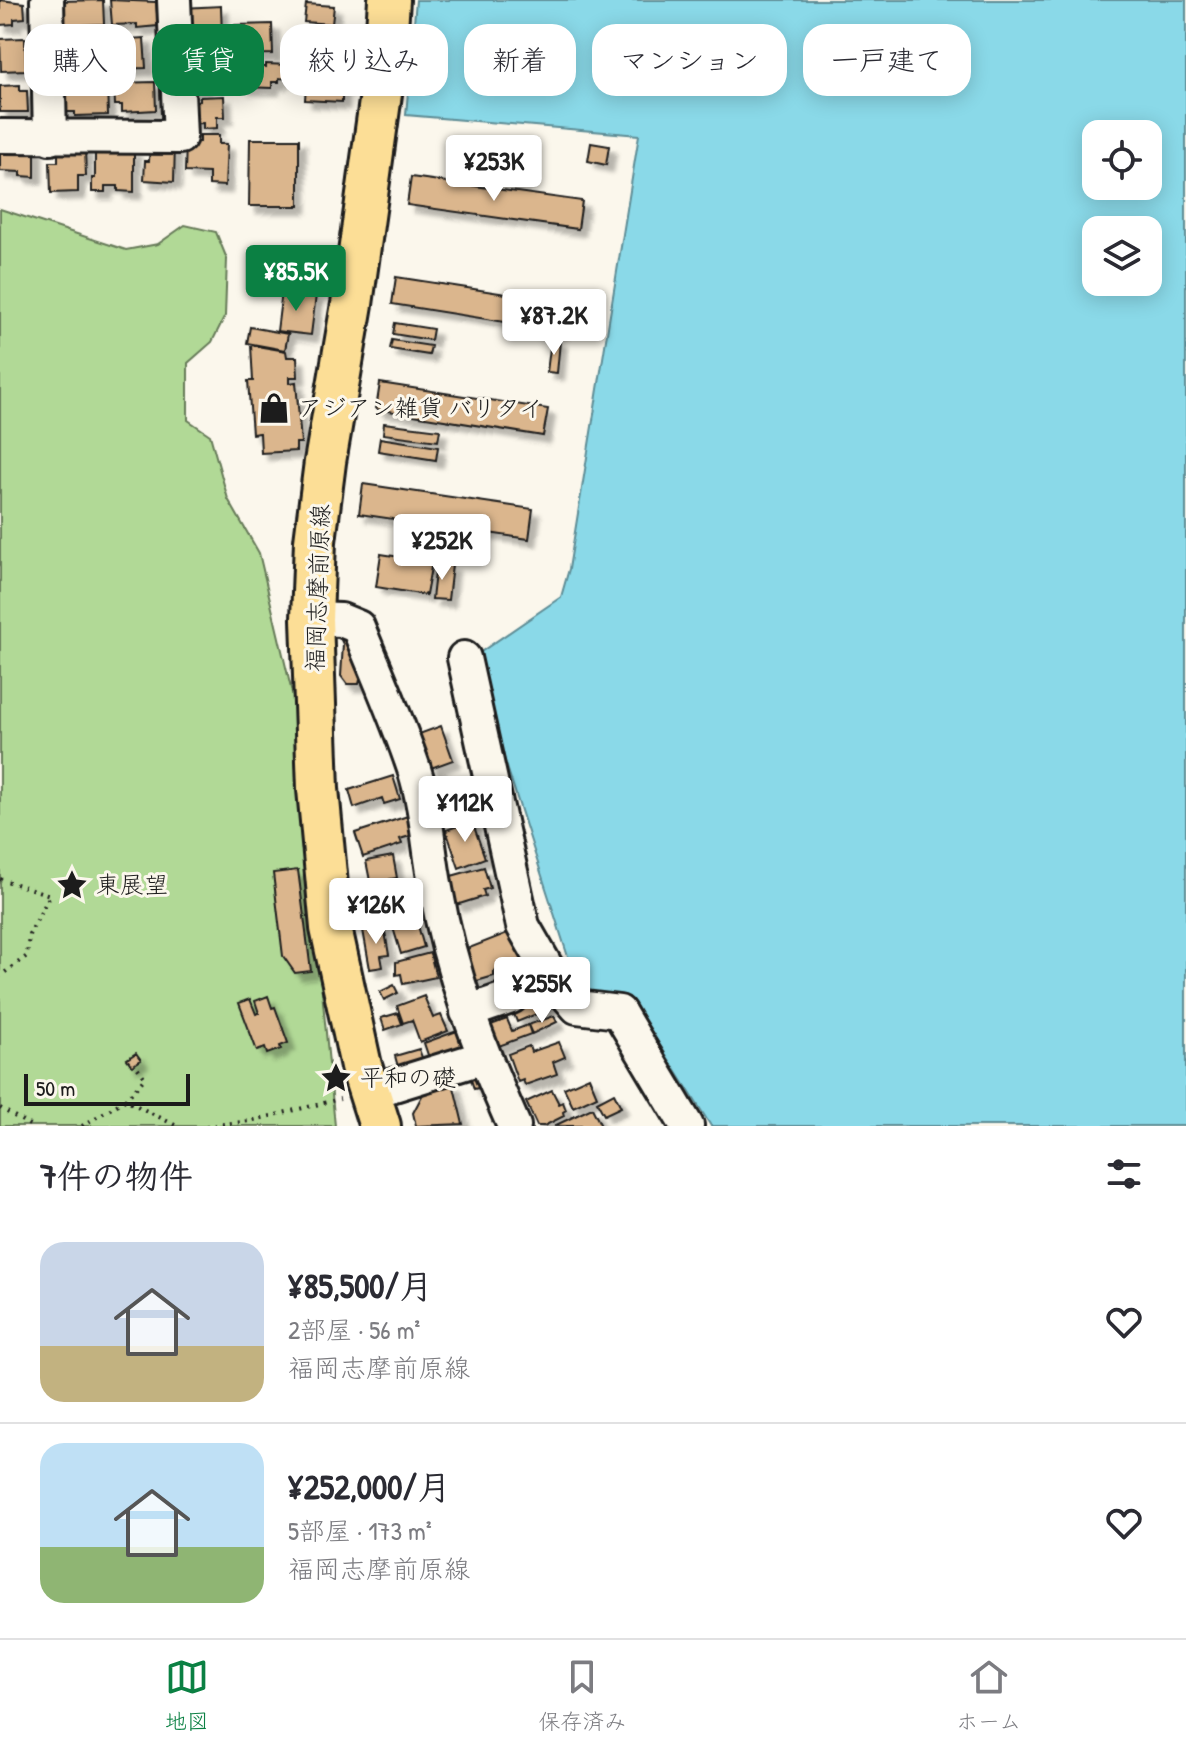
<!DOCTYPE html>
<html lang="ja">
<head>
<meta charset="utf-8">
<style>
  body { margin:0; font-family:"Patrick Hand","Klee One",sans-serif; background:#f2f2f3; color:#2b2b33; height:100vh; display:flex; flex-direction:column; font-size:30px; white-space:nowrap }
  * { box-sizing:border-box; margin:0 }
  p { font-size:26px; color:#7c7c81 }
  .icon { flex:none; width:44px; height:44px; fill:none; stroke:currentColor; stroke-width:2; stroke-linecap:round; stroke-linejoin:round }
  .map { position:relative; height:1126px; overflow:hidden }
  .details { display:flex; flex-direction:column; background:#fff; flex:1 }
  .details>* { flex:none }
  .hud { position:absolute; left:24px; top:24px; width:1138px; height:72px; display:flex; gap:16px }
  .fabs { position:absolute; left:1082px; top:120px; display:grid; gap:16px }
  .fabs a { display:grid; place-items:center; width:80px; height:80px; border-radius:16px; background:#fff; box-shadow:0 4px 20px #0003; font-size:40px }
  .scale { position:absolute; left:24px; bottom:20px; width:166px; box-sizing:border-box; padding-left:8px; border:4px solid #1c1c1c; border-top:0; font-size:22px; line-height:28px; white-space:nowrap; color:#1c1c1c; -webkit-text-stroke:6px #fbf7ec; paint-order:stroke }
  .price { position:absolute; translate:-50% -68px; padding:0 18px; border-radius:8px; background:#fff; color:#222; font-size:26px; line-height:52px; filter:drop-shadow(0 2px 4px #0008) }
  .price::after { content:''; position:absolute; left:50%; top:48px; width:24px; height:18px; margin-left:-12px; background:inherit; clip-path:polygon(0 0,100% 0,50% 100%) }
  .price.selected { background:#0b8043; color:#fff }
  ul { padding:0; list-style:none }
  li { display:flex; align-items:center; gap:24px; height:200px; padding:0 40px }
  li+li { border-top:2px solid #e1e1e2 }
  li span { display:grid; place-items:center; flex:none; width:224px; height:160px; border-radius:24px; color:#555 }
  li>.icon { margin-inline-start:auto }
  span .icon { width:96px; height:96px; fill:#fffc; stroke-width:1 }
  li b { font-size:34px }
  h2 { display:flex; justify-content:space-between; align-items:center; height:96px; padding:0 40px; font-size:34px }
  .tag { padding:0 28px; border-radius:24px; background:#fff; box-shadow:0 4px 20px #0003; font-size:28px; line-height:72px }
  .tag.selected { background:#0b8043; color:#fff }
  .menu { display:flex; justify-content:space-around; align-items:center; height:112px; border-top:2px solid #e1e1e2; background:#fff; font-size:22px; color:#7c7c81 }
  .menu a { display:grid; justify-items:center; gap:4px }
  .menu .selected { color:#0b8043 }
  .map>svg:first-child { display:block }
  .green { fill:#b1d996; stroke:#667a59; stroke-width:2 }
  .water { fill:#8ad9e8; stroke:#5e8d96; stroke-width:2; fill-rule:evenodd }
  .building { fill:#dbb68d; stroke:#1c1c1c; stroke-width:2; filter:url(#shadow) }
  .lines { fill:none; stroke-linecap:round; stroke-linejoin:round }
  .minor-casing { stroke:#1c1c1c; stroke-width:38 }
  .major-casing { stroke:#1c1c1c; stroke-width:46 }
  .path { stroke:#1c1c1c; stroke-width:4; stroke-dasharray:2 6; stroke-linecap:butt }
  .minor { stroke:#fbf7ec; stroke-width:32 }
  .major { stroke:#fcde96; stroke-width:40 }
  .labels { text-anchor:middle; stroke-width:6; stroke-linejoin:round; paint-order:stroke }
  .poi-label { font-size:24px; fill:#1c1c1c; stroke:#fbf7ec; text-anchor:start }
  .street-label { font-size:24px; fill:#1c1c1c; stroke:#fbf7ec }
</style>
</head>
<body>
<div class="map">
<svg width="1186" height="1126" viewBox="0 0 1186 1126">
  <defs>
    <filter id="shadow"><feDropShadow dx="7" dy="7" stdDeviation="2" flood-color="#0004"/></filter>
  </defs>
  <rect width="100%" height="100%" fill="#fbf7ec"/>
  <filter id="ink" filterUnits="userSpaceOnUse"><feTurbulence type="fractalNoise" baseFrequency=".0125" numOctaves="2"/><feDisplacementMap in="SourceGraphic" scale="16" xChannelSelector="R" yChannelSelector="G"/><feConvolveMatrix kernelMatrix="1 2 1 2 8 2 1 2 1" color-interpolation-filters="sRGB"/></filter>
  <g filter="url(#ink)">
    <path class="green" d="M0,209L126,250L158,244L185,225L216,232L227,259L225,316L212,342L188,363V420L210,435L228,499L259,553L310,769L318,950L335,1126H0Z"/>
    <path class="water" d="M416,0H1186V1126H711L632,1001L578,988L472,658L561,597L569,569L639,135L406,115ZM1096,134H1148V186H1096ZM1096,230H1148V282H1096Z"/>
    <path class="building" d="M0,0L24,3L25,18L14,19V24L0,25Z
      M103,0L104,24L59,26L58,1Z
      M110,0L156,2L158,26L137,28V24L112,25Z
      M306,4L334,6L332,24L304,22Z
      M221,6L222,36L183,37L182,8Z
      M272,24L273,54L236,55L235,25Z
      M304,27L350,31L349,49L302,46Z
      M25,38L26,70L1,71L0,39Z
      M144,38L146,68L114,69L113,40Z
      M106,39L107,73L88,74V69L64,70L62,41Z
      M221,49L224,82L204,84V88L188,90L185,58L199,57L198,51Z
      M266,64L289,65L288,79L279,78V82H272V88L243,87V84L235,83V66L266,67Z
      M311,67L344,68V82L299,81L300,72Z
      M155,82L156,110L122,112V105H115L114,83Z
      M20,85V91H27L28,112H0V86Z
      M107,85L108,115L75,116V112H61L60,92L76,91V86Z
      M306,85L342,87V102L305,100Z
      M224,96L225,117H217V128L203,129V123L187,124L186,102L200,101V97Z
      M200,135H219V144H227L225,186L209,185V173L185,172L186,142H200Z
      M250,139H299V206H249Z
      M0,143L35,147V177L21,176V172L0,171Z
      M591,143L609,146L606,165L588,161Z
      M175,144L174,182L144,180L145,161H149L150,146Z
      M85,148L86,176H78V192L51,193L50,162H58V149Z
      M118,150H134V192L118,191V186H105V192H92V178H95V152L118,153Z
      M411,177L582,201L578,229L407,205Z
      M396,277L565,303L561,331L392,304Z
      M282,291L316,295L311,335L277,331Z
      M395,323L433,329L431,340L393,334Z
      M250,327L288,334L285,350L247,343Z
      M392,340L431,346L429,355L390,349Z
      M551,340L560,341L557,373L547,372Z
      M251,345L286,351L287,357H297L298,377H290V383L296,382L301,443H296V451L261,453L260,433L252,434L248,381H253Z
      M380,383L548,409L543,436L376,409Z
      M384,423L440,430L438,441L383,434Z
      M380,438L438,447L436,460L378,451Z
      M363,484L533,509L529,539L359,514Z
      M381,554L432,562L426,595L376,587Z
      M436,564L452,565L448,600L432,599Z
      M351,635L356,667H363L359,684H347L341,676L343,644L340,638Z
      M441,726L453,760L431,768L419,734Z
      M393,776L400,799L384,804L382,798L354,808L349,790Z
      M414,814L420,833L400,839L402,844L363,857L355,833Z
      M472,821L485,858L459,868L446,830Z
      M393,856L397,878L390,879L391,888L372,891L366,861Z
      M484,867L490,888L483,890L485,896L456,905L444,878Z
      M298,870L311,971L295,973L283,956L273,873Z
      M366,886L369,900L359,903L356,889Z
      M401,893L408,913L383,923L375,902Z
      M415,915L424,947L401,954L391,921Z
      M384,926L389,955L381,956L383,967L370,969L363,930Z
      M515,930L525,960L494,971V976L470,983L459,952Z
      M430,953L436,977L403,984L401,974L396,975V962Z
      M537,962L542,975L525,982L520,969Z
      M542,983L551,1008L517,1022L510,1003L514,994Z
      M394,985L398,993L384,1000L380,992Z
      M268,996L272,1008L275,1007L288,1043L280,1046L281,1049L267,1054L265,1048L257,1051L239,1003L250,999L256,1014L259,1013L255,1001Z
      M424,996L433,1018L441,1015L448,1031L420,1042L412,1020L403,1023L397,1006Z
      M398,1013L402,1024L385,1030L381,1018Z
      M554,1016L557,1022L532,1034L528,1025Z
      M507,1019L512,1031L528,1025L531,1034L488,1050L480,1029Z
      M457,1031L459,1035L465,1033L472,1052L432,1067L424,1043Z
      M559,1042L565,1057L553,1062L557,1074L525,1085L523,1080L518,1082L508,1054L529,1046L531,1052Z
      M419,1049L425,1066L400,1074L395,1056Z
      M136,1053L141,1060L132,1066L127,1059Z
      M479,1066L486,1086L474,1089L468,1070Z
      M589,1077L597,1096L573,1107L564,1088Z
      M453,1083L463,1124L416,1126L413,1113L425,1090Z
      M552,1090L559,1104L563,1102L566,1110L563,1112L564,1116L544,1126H537L526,1102Z
      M614,1093L621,1107L604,1115L597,1102Z
      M592,1108L601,1126H554Z"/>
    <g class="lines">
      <defs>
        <path id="minor" d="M47,0L50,138
          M0,136L180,137L174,0
          M312,619L341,620L358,627C377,674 398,721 414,769C427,809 428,849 436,889C451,975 479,1047 514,1126
          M464,658L523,926L554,980L577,1007L619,1012L687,1126
          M467,1012L511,997
          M368,1093L484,1057"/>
        <path id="major" d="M380,1126L361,1066L331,928L318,789L312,619L315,541L325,462L352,304L384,72L389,0"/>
      </defs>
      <use href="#minor" class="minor-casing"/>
      <use href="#major" class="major-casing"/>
      <path class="path" d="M0,879L50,895L29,935L27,956L0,976
        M125,1100L145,1078L135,1064
        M0,1108L31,1126
        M82,1126L125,1100L177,1126
        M206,1126L250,1121L340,1099"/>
      <use href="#minor" class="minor"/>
      <use href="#major" class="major"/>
    </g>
  </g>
  <defs>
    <symbol id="shop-bare" viewBox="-9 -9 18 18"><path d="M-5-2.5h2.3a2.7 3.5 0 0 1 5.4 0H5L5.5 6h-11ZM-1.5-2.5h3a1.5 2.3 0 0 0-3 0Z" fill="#1c1c1c" stroke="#fbf7ec" stroke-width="2.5" paint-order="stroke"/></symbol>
    <symbol id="sight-bare" viewBox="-9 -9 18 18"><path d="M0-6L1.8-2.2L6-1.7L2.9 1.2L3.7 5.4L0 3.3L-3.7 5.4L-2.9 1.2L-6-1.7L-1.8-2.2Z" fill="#1c1c1c" stroke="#fbf7ec" stroke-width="2.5" paint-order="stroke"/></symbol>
  </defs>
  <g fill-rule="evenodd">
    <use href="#shop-bare" x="252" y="386" width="44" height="44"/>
    <use href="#sight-bare" x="50" y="863" width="44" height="44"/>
    <use href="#sight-bare" x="314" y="1056" width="44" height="44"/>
  </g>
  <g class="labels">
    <g class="poi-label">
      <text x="298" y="416">アジアン雑貨 バリタイ</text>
      <text x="96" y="893">東展望</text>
      <text x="360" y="1086">平和の礎</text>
    </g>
    <g class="street-label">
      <text transform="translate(318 588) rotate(-88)" y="8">福岡志摩前原線</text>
    </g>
  </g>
</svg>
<div class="fabs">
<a><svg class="icon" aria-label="locate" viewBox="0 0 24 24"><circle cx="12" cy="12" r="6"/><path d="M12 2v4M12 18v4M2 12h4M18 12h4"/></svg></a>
<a><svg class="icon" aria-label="layers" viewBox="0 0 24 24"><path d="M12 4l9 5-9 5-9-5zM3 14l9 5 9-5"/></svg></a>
</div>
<div class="scale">50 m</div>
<b class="price" style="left:494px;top:203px">¥253K</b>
<b class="price selected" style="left:296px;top:313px">¥85.5K</b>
<b class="price" style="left:554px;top:357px">¥87.2K</b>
<b class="price" style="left:442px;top:582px">¥252K</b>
<b class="price" style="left:465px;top:844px">¥112K</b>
<b class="price" style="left:376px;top:946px">¥126K</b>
<b class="price" style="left:542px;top:1025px">¥255K</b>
<div class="hud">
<a class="tag">購入</a>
<a class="tag selected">賃貸</a>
<a class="tag">絞り込み</a>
<a class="tag">新着</a>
<a class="tag">マンション</a>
<a class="tag">一戸建て</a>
</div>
</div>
<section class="details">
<h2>7件の物件<svg class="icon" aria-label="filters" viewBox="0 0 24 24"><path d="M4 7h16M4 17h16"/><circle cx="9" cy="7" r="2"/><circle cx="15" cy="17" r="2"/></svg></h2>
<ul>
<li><span style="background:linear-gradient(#c9d6e8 65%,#c2b280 0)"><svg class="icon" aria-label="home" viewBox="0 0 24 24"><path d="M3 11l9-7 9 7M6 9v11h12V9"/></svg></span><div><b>¥85,500/月</b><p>2部屋 · 56 m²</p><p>福岡志摩前原線</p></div><svg class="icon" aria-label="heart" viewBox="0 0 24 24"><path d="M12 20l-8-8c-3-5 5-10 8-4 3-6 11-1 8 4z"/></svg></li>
<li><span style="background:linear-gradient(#bfe0f5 65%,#8fb573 0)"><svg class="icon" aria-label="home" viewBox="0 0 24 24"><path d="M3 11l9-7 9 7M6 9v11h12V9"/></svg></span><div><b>¥252,000/月</b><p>5部屋 · 173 m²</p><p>福岡志摩前原線</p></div><svg class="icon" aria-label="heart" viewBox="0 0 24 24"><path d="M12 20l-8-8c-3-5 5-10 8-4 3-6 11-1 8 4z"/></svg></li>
</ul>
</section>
<nav class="menu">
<a class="selected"><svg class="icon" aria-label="map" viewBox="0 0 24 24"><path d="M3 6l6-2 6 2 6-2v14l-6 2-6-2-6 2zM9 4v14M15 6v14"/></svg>地図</a>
<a><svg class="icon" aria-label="saved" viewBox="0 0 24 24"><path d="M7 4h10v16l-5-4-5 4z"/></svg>保存済み</a>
<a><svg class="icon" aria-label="home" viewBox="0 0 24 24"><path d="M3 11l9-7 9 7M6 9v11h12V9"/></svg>ホーム</a>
</nav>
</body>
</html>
